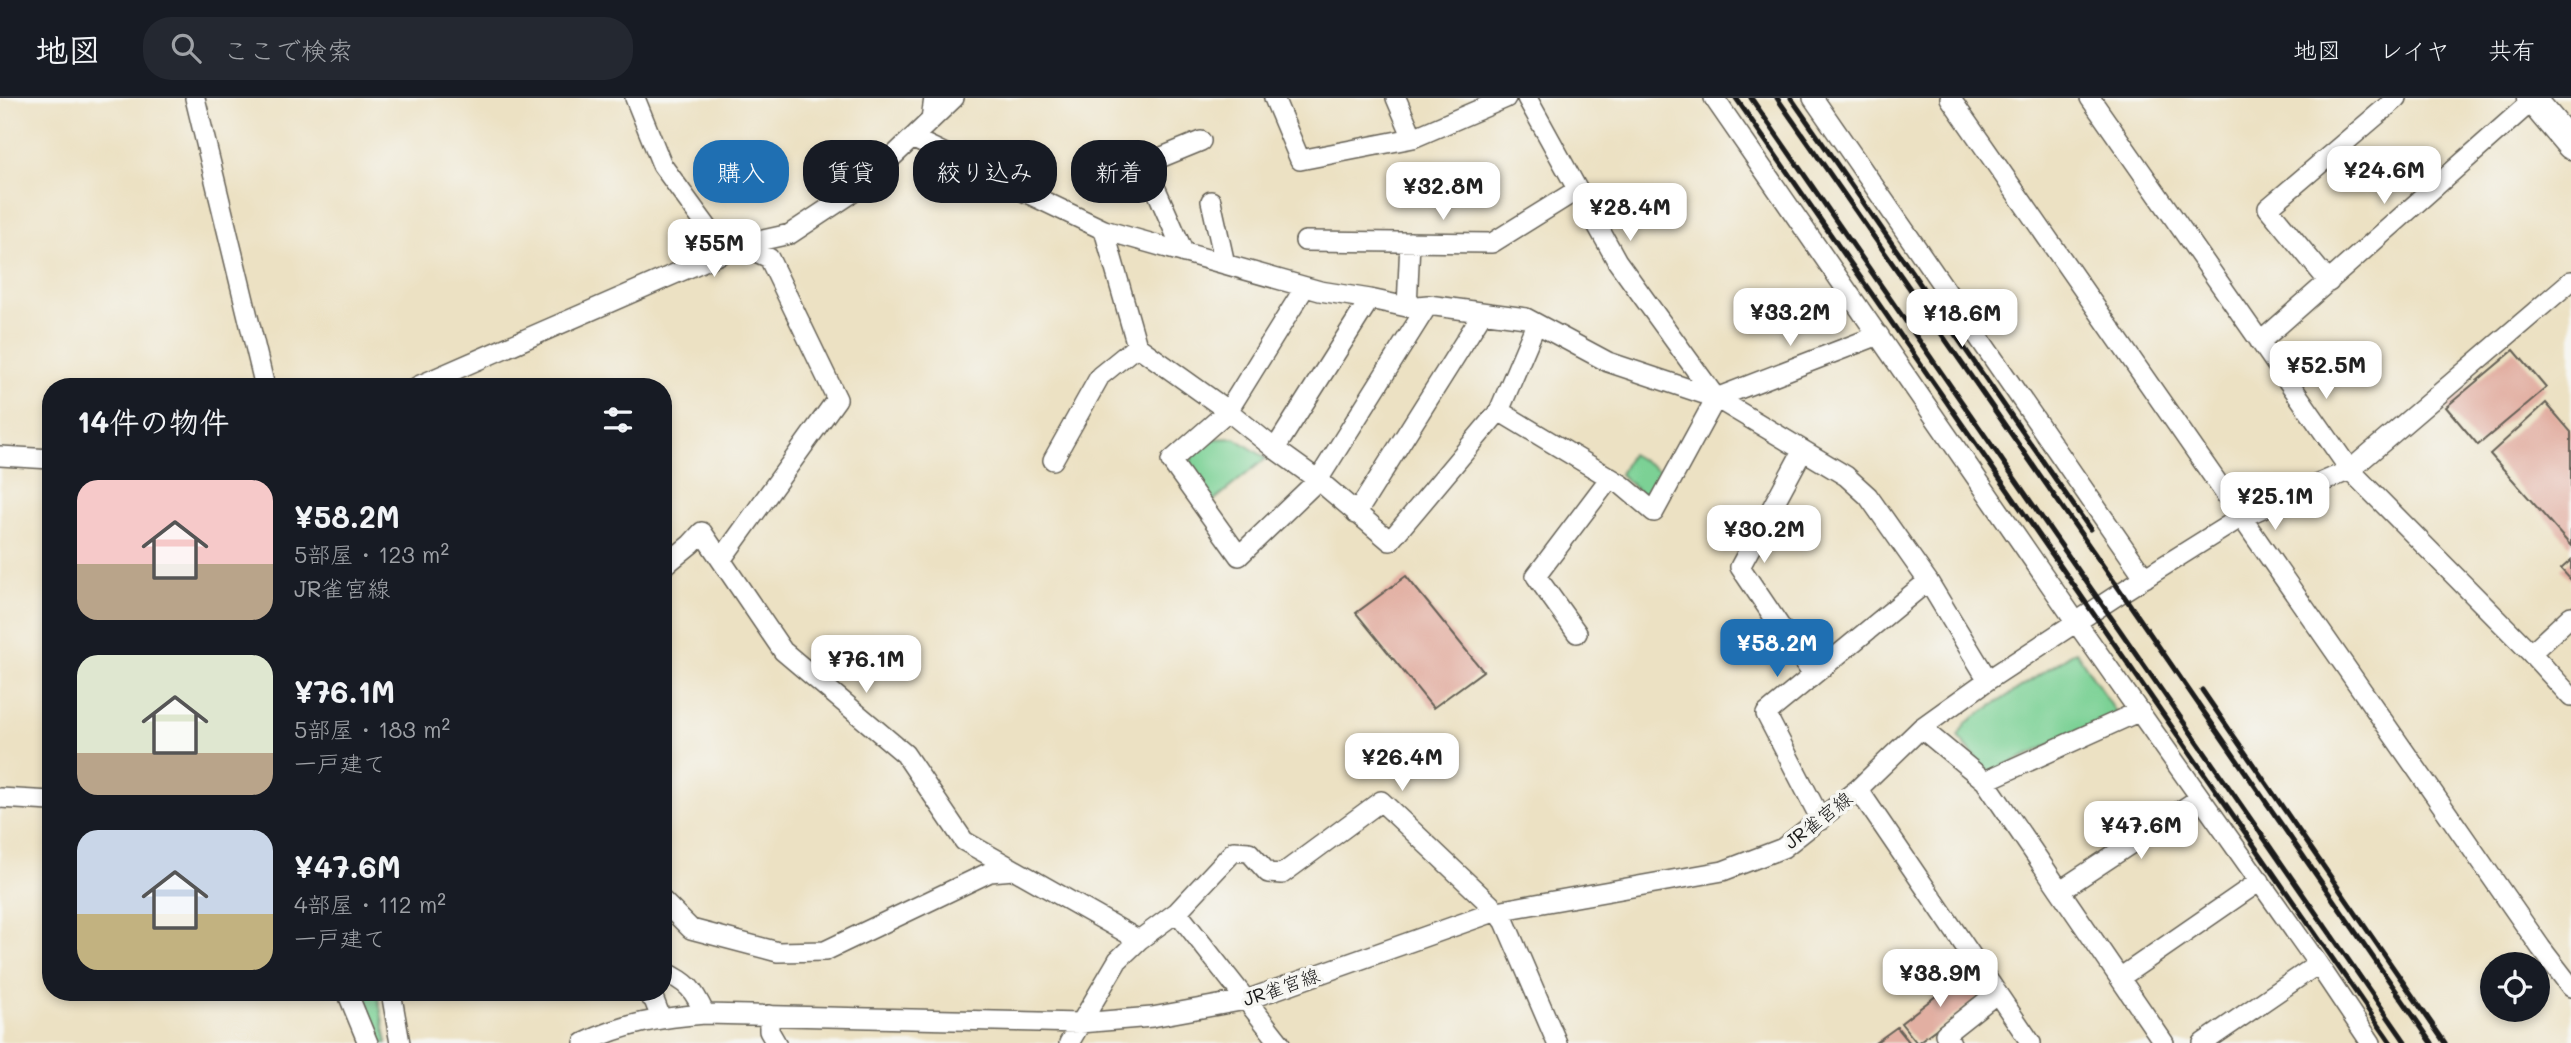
<!DOCTYPE html>
<html lang="ja">
<head>
<meta charset="utf-8">
<style>
  body { margin:0; font-family:Mali,"Klee One",sans-serif; background:#242831; color:#f1f3f6; height:100vh; display:flex; flex-direction:column; font-size:26px; white-space:nowrap }
  * { box-sizing:border-box; margin:0 }
  p { font-size:23px; color:#9ea1a6 }
  .icon { flex:none; width:38px; height:38px; fill:none; stroke:currentColor; stroke-width:2; stroke-linecap:round; stroke-linejoin:round }
  .map { position:relative; flex:1; overflow:hidden }
  .panel { position:absolute; left:42px; top:280px; width:630px; height:623px; display:flex; flex-direction:column; background:#171b24; border-radius:28px; box-shadow:0 4px 10px #0003 }
  .panel>* { flex:none }
  .banner { position:absolute; left:693px; top:42px; width:665px; height:63px; display:flex; gap:14px }
  .fabs { position:absolute; left:2480px; top:854px; display:grid; gap:14px }
  .fabs a { display:grid; place-items:center; width:70px; height:70px; border-radius:50%; background:#171b24; box-shadow:0 4px 10px #0003; font-size:35px }
  .price { position:absolute; translate:-50% -60px; padding:0 16px; border-radius:14px; background:#fff; color:#222; font-size:23px; line-height:46px; filter:drop-shadow(0 2px 4px #0008) }
  .price::after { content:''; position:absolute; left:50%; top:42px; width:21px; height:16px; margin-left:-10px; background:inherit; clip-path:polygon(0 0,100% 0,50% 100%) }
  .price.selected { background:#1f6fb2; color:#fff }
  ul { padding:0; list-style:none }
  li { display:flex; align-items:center; gap:21px; height:175px; padding:0 35px }
  li span { display:grid; place-items:center; flex:none; width:196px; height:140px; border-radius:21px; color:#555 }
  li>.icon { margin-inline-start:auto }
  span .icon { width:84px; height:84px; fill:#fffc; stroke-width:1 }
  li b { font-size:30px }
  h2 { display:flex; justify-content:space-between; align-items:center; height:84px; padding:0 35px; font-size:30px }
  .pill { padding:0 24px; border-radius:28px; background:#171b24; box-shadow:0 4px 10px #0003; font-size:24px; line-height:63px }
  .pill.selected { background:#1f6fb2; color:#fff }
  header { display:flex; align-items:center; gap:42px; box-sizing:border-box; height:98px; padding:0 35px; background:#171b24; border-bottom:2px solid #363941 }
  header strong { font-size:33px }
  nav { display:flex; gap:38px; margin-inline-start:auto; font-size:24px }
  .search { width:490px; height:63px; background:#242831; display:flex; align-items:center; gap:18px; box-sizing:border-box; padding:0 24px; border-radius:28px; color:#9ea1a6; font-size:26px }
  .map>svg:first-child { display:block }
  .green { fill:#7bd195; stroke:#4c7658; stroke-width:2 }
  .building { fill:#e2afa2 }
  .lines { fill:none; stroke-linecap:round; stroke-linejoin:round }
  .minor-casing { stroke:#656156; stroke-width:22 }
  .highway-casing { stroke:#656156; stroke-width:31 }
  .minor { stroke:#fff; stroke-width:19 }
  .highway { stroke:#fff; stroke-width:28 }
  .rail { stroke:#1c1c1c; stroke-width:5 }
  .labels { text-anchor:middle; stroke-width:7; stroke-linejoin:round; paint-order:stroke }
  .street-label { font-size:19px; fill:#1c1c1c; stroke:#f6f6f2 }
</style>
</head>
<body>
<header>
<strong>地図</strong>
<div class="search"><svg class="icon" aria-label="search" viewBox="0 0 24 24"><circle cx="10" cy="10" r="6"/><path d="M15 15l6 6"/></svg>ここで検索</div>
<nav><a>地図</a><a>レイヤ</a><a>共有</a></nav>
</header>
<div class="map">
<svg width="2571" height="945" viewBox="0 0 2571 945">
  <rect width="100%" height="100%" fill="#f6f6f2"/>
  <filter id="ink" filterUnits="userSpaceOnUse"><feTurbulence type="fractalNoise" baseFrequency=".0143" numOctaves="2"/><feDisplacementMap in="SourceGraphic" scale="14" xChannelSelector="R" yChannelSelector="G"/><feConvolveMatrix kernelMatrix="1 2 1 2 8 2 1 2 1" color-interpolation-filters="sRGB"/></filter>
  <filter id="wash" filterUnits="userSpaceOnUse"><feTurbulence type="fractalNoise" baseFrequency=".00686" numOctaves="4" result="noise"/><feDisplacementMap in="SourceGraphic" scale="28" xChannelSelector="R" yChannelSelector="G"/><feGaussianBlur stdDeviation="1.57" result="paint"/><feColorMatrix in="noise" values="0 0 0 0 0 0 0 0 0 0 0 0 0 0 0 0 0 1.4 0 .05"/><feComposite in="paint" operator="in"/></filter>
  <g filter="url(#wash)">
    <rect width="100%" height="100%" fill="#ece1c3"/>
    <path class="green" d="M1235,340L1266,360L1212,404L1188,372L1193,356L1209,341Z
      M1631,356L1666,376L1655,394L1641,396L1620,376Z
      M2076,553L2117,616L1989,675L1958,639L1966,625Z
      M355,894H377L387,945H373Z"/>
    <g id="blocks">
      <path class="building" d="M2514,252L2546,290L2478,347L2446,309Z
        M2546,305L2571,334V448L2490,356Z
        M2571,462V482L2561,471Z
        M1406,478L1483,573L1433,610L1356,515Z
        M1963,877L1979,899L1917,945L1901,925Z
        M1897,929L1910,945H1875Z"/>
    </g>
  </g>
  <g filter="url(#ink)">
    <use href="#blocks" fill-opacity="0" stroke="#656156" stroke-width="2"/>
    <g class="lines">
      <defs>
        <path id="minor" d="M195,0L265,289
          M635,0L662,67L713,137L741,147L769,160L837,301L721,462L783,553L905,656L964,743L1139,842L1177,814L1280,945
          M1274,0L1300,62L1413,40L1506,0
          M1396,0L1413,40
          M1527,0L1617,163L1716,300
          M1714,0L2076,524L2318,866L2371,945
          M1813,0L2145,480
          M1950,0L2541,850L2571,889
          M2090,0L2350,372L2531,555L2571,599
          M931,22L954,0
          M912,40L1104,132L1320,193L1370,201L1407,209L1428,207L1526,220L1608,264L1716,300L1846,378L1868,398L1928,483L1988,582
          M1211,103L1225,166
          M1104,132L1137,248L1228,313L1275,351L1318,382L1390,443L1499,313
          M1305,143L1492,145L1577,92
          M1184,155L1145,66L1201,43
          M2329,184L2268,110L2397,0
          M1305,189L1228,313L1171,363L1239,458L1318,382L1428,207
          M1407,209L1410,144
          M1536,226L1499,313L1622,387L1654,414L1716,300L1879,237
          M2260,244L2533,2
          M418,288L741,147L790,136L861,89L931,22L934,0
          M1275,351L1370,201
          M1803,352L1740,469L1813,577
          M0,358L51,361
          M1053,362L1100,278L1137,248
          M1356,416L1482,216
          M663,469L691,446L702,434L721,462
          M1577,535L1536,478L1610,380
          M2531,555L2571,518
          M1921,630L1985,683L2164,945
          M1985,683L2140,613
          M1858,691L2031,945
          M0,700L51,703
          M1821,722L1766,616L1928,483
          M2061,792L2200,700
          M663,803L691,831L778,854L825,853L990,774L1014,772
          M1177,814L1234,753L1249,754L1268,775L1282,776L1381,703L1497,813L1505,824L1557,945
          M663,873C689,885 693,891 705,916
          M2121,879L2260,783
          M347,894L368,945
          M391,894L400,945
          M645,894L654,902L661,920
          M769,917V933L776,945
          M584,945C623,926 662,919 705,916L1080,925L1152,919L1246,902L1497,813L1723,773L1783,750L1858,691L1921,630L1988,582L2122,494L2240,420L2350,372L2571,183
          M1069,945L1118,862L1139,842
          M1951,945L1945,936L1997,895
          M2203,945L2318,866"/>
        <path id="highway" d="M2531,0L2571,47"/>
      </defs>
      <use href="#minor" class="minor-casing"/>
      <use href="#highway" class="highway-casing"/>
      <use href="#minor" class="minor"/>
      <use href="#highway" class="highway"/>
      <path class="rail" d="M1736,0L2391,945
        M1751,0L2406,945
        M1777,0L2115,485L2432,945
        M1791,0L2090,431
        M2202,592L2445,945"/>
    </g>
  </g>
  <g class="labels">
    <g class="street-label">
      <text transform="translate(1818 722) rotate(-38)" y="7">JR雀宮線</text>
      <text transform="translate(1281 889) rotate(-19)" y="7">JR雀宮線</text>
    </g>
  </g>
</svg>
<div class="fabs">
<a><svg class="icon" aria-label="locate" viewBox="0 0 24 24"><circle cx="12" cy="12" r="6"/><path d="M12 2v4M12 18v4M2 12h4M18 12h4"/></svg></a>
</div>
<b class="price" style="left:2384px;top:108px">¥24.6M</b>
<b class="price" style="left:1443px;top:124px">¥32.8M</b>
<b class="price" style="left:1630px;top:145px">¥28.4M</b>
<b class="price" style="left:714px;top:181px">¥55M</b>
<b class="price" style="left:1790px;top:250px">¥33.2M</b>
<b class="price" style="left:1962px;top:251px">¥18.6M</b>
<b class="price" style="left:2326px;top:303px">¥52.5M</b>
<b class="price" style="left:2275px;top:434px">¥25.1M</b>
<b class="price" style="left:1764px;top:467px">¥30.2M</b>
<b class="price selected" style="left:1777px;top:581px">¥58.2M</b>
<b class="price" style="left:866px;top:597px">¥76.1M</b>
<b class="price" style="left:1402px;top:695px">¥26.4M</b>
<b class="price" style="left:2141px;top:763px">¥47.6M</b>
<b class="price" style="left:1940px;top:911px">¥38.9M</b>
<div class="banner">
<a class="pill selected">購入</a>
<a class="pill">賃貸</a>
<a class="pill">絞り込み</a>
<a class="pill">新着</a>
</div>
<section class="panel">
<h2>14件の物件<svg class="icon" aria-label="filters" viewBox="0 0 24 24"><path d="M4 7h16M4 17h16"/><circle cx="9" cy="7" r="2"/><circle cx="15" cy="17" r="2"/></svg></h2>
<ul>
<li><span style="background:linear-gradient(#f6c9c9 60%,#b9a48a 0)"><svg class="icon" aria-label="home" viewBox="0 0 24 24"><path d="M3 11l9-7 9 7M6 9v11h12V9"/></svg></span><div><b>¥58.2M</b><p>5部屋 · 123 m²</p><p>JR雀宮線</p></div></li>
<li><span style="background:linear-gradient(#dfe7d0 70%,#b9a48a 0)"><svg class="icon" aria-label="home" viewBox="0 0 24 24"><path d="M3 11l9-7 9 7M6 9v11h12V9"/></svg></span><div><b>¥76.1M</b><p>5部屋 · 183 m²</p><p>一戸建て</p></div></li>
<li><span style="background:linear-gradient(#c9d6e8 60%,#c2b280 0)"><svg class="icon" aria-label="home" viewBox="0 0 24 24"><path d="M3 11l9-7 9 7M6 9v11h12V9"/></svg></span><div><b>¥47.6M</b><p>4部屋 · 112 m²</p><p>一戸建て</p></div></li>
</ul>
</section>
</div>
</body>
</html>
